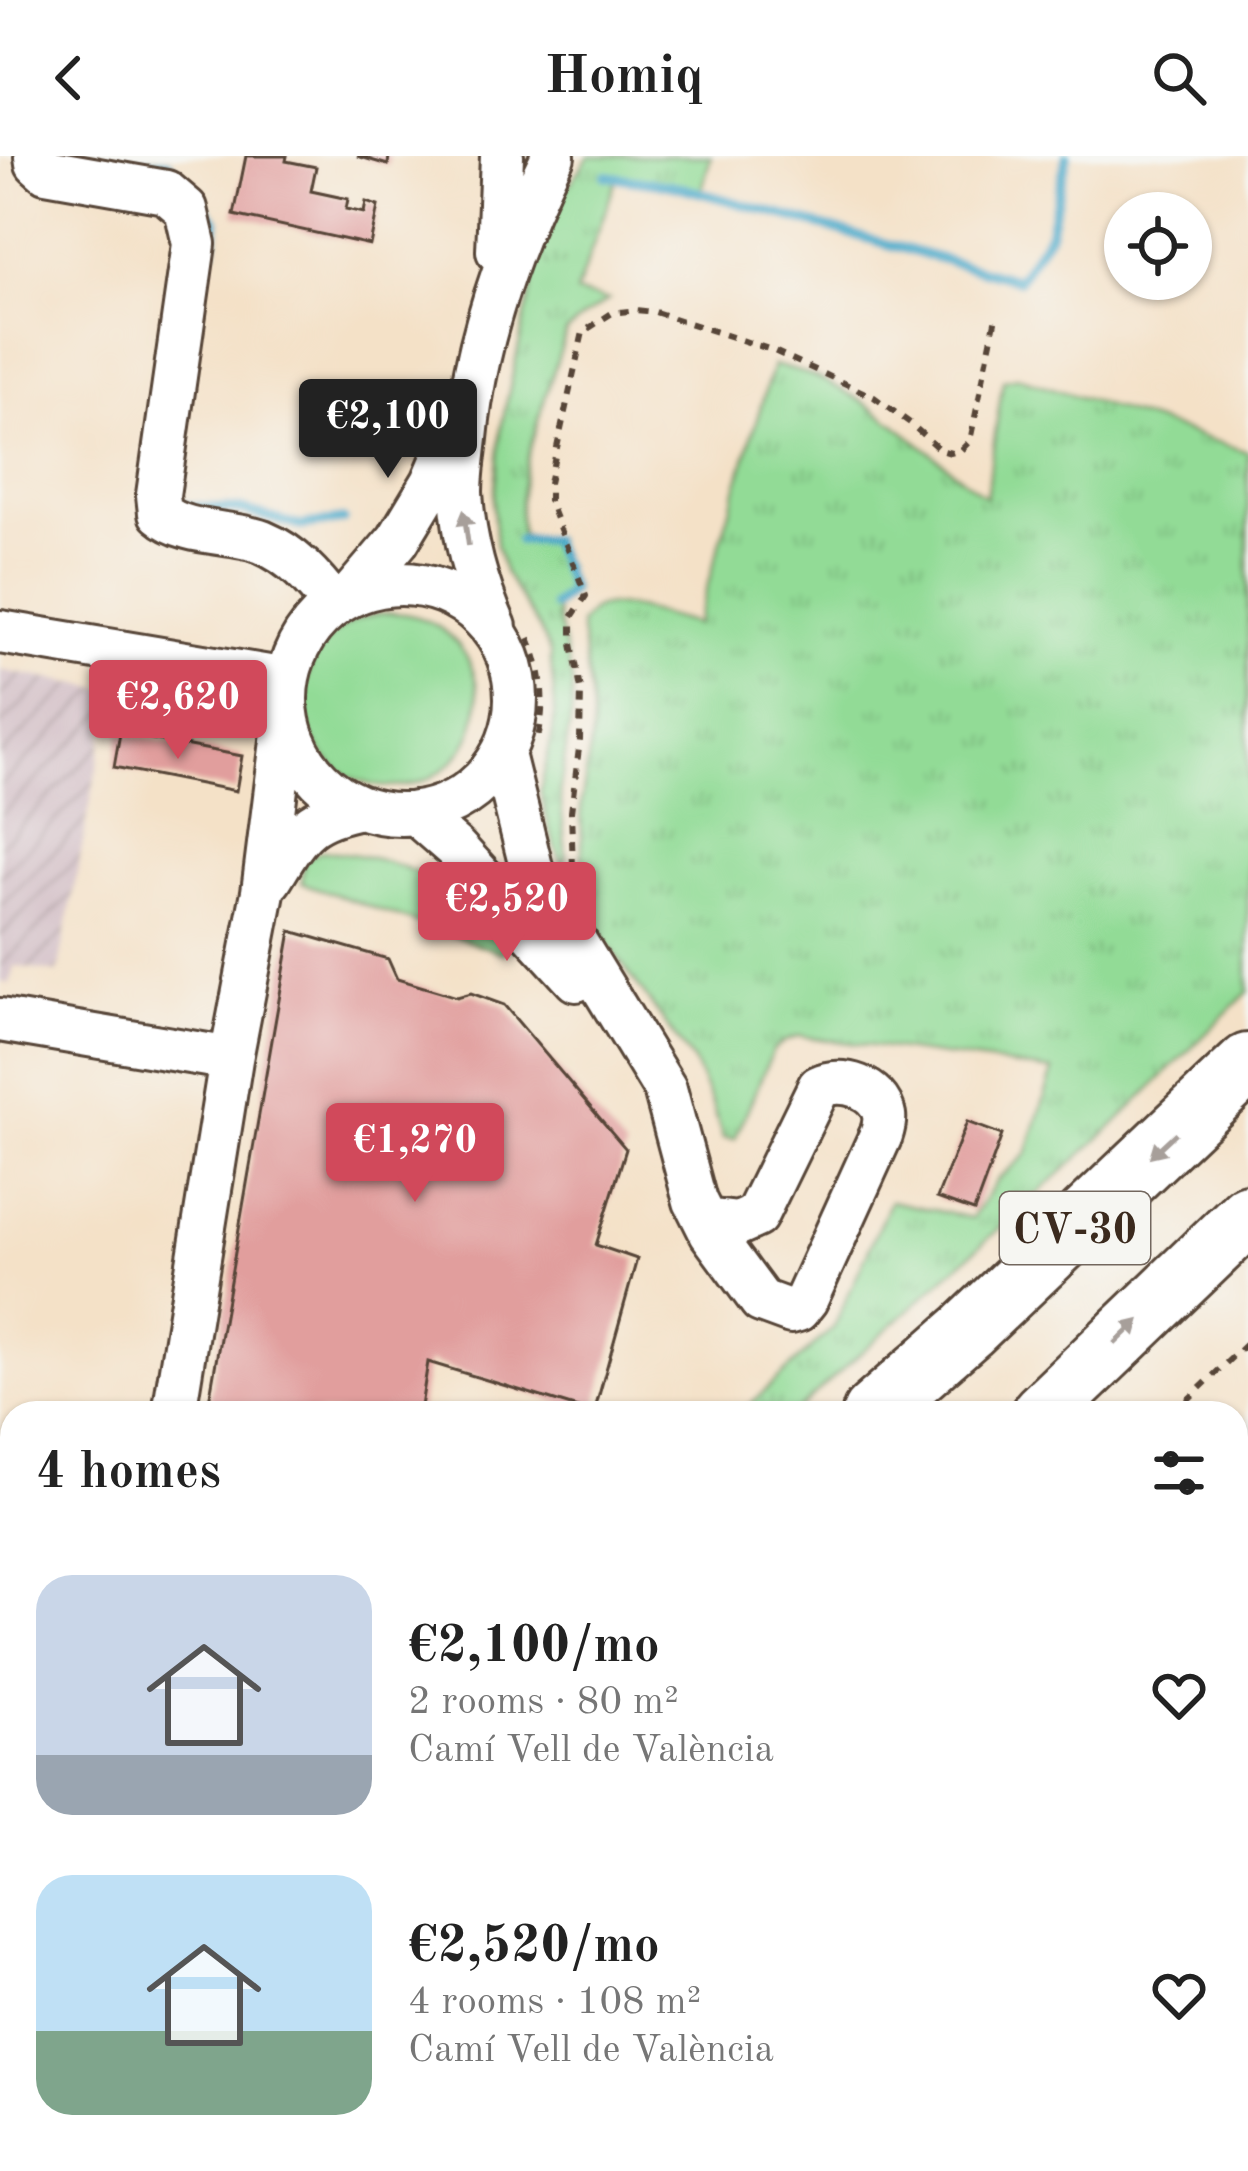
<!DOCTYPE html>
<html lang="en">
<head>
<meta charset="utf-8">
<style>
  body { margin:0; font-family:"Old Standard TT",serif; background:#f2f2f2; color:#222; height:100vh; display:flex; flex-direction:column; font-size:45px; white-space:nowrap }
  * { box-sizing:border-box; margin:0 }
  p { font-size:39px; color:#767676 }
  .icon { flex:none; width:66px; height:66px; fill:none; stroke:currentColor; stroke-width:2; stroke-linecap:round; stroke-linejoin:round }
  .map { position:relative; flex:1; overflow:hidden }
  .details { position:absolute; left:0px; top:1245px; width:1248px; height:771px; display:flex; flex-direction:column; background:#fff; border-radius:36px 36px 0 0; box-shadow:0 3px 9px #0004 }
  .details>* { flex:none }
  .tools { position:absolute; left:1104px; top:36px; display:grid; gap:24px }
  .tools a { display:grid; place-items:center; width:108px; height:108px; border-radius:50%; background:#fff; box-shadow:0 3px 9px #0004; font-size:60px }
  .price { position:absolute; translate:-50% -102px; padding:0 27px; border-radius:12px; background:#d1495b; color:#fff; font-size:39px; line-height:78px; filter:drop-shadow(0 3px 6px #0008) }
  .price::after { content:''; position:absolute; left:50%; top:72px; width:36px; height:27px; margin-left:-18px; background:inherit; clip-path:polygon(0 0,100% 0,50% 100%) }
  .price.current { background:#222; color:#fff }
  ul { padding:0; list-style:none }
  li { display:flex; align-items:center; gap:36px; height:300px; padding:0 36px }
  li span { display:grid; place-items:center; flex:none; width:336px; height:240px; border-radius:36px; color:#555 }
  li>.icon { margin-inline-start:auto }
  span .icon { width:144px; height:144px; fill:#fffc; stroke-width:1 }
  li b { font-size:51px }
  h2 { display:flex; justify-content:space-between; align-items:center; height:144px; padding:0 36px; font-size:51px }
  header { display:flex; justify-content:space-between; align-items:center; height:156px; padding:0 36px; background:#fff; font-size:54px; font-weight:700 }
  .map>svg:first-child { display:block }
  .industrial { fill:url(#industrial-furrows) }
  .grass { fill:url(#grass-tufts); stroke:#66825a; stroke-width:3 }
  .green { fill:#92db96; stroke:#66825a; stroke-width:3 }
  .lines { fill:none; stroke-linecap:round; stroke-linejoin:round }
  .stream { stroke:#4aa8c8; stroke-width:10 }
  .building { fill:#e19e9d }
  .minor-casing { stroke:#574537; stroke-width:48 }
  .major-casing { stroke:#574537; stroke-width:57 }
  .highway-casing { stroke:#574537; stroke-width:66 }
  .path { stroke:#574537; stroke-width:6; stroke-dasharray:9 9; stroke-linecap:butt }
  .minor { stroke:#fff; stroke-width:42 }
  .major { stroke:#fff; stroke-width:51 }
  .highway { stroke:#fff; stroke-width:60 }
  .oneway { fill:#a79f9a }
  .labels { text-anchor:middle; stroke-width:12; stroke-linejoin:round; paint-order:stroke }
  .shield { fill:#f6f6f2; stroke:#73675e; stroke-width:3 }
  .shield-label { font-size:42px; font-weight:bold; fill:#3b2a1e }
</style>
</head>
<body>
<header><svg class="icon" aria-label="back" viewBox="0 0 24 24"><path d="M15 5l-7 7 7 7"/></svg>Homiq<svg class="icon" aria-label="search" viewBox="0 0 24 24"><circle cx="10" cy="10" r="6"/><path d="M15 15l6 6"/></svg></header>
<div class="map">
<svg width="1248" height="2015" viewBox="0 0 1248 2015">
  <defs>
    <pattern id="industrial-furrows" width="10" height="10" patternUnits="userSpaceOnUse" patternTransform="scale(3)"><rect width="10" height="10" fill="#d2bdc5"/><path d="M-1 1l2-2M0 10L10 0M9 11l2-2" fill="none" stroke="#ac9a9f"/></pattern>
    <pattern id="grass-tufts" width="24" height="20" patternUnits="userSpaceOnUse" patternTransform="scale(3)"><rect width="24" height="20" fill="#92db96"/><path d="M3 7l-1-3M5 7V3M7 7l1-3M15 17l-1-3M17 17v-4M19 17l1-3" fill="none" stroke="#7fbc81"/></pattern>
  </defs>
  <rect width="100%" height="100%" fill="#f6f6f2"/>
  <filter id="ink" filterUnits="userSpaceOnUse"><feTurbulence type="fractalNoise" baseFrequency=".00833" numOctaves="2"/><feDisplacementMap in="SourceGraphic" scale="24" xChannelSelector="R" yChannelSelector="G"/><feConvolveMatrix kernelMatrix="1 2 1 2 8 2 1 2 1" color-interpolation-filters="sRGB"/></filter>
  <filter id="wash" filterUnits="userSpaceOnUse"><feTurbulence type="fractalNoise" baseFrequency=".004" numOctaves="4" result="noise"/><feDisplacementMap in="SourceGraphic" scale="48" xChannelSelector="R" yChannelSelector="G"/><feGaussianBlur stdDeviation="2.7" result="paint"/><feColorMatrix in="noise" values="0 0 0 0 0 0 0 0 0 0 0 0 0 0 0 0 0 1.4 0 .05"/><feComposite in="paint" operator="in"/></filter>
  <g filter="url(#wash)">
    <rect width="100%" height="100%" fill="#f4e1c7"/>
    <path class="industrial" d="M0,514L112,534L58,817L14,810L10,828L0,826Z"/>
    <path class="grass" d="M589,0H711L701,37L672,29L617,22L576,137L608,144L582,162L566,176C551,229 510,328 522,379L551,384L571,434L555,450L572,525V553L560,634L566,699L563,711L550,676L540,635L553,575L555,551L550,497L540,474L504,416L496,389L493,350L501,272L535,115L562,40Z
      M773,209C788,213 804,216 818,222C882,250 931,299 986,341L1003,224L1018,221L1248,296V836L1111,972L794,1257H741L834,1171L890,1045L972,1062L997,1024L1027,998L1053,915L799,880L785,885L773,894L735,983L723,982L713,950L693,906L607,787L587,754L583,732L581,649L592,579V555L580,468C585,463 588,457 594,453C618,441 670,463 696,468Z
      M0,1643L12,1644V1749L0,1755Z
      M78,2004H424L420,2015H77Z
      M497,2004H846L885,2015H527Z"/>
    <path class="green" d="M304 544a87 87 0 1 1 174 0a87 87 0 1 1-174 0Z
      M322,695C395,699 467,729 507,794L503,797L302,727L304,704Z"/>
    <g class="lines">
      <path class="stream" d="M106,6L168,7L185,28
        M606,20L672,29L1018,124L1049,77L1067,0
        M201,47L216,65L212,94
        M180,349L242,354L300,370L343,364
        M519,384H551L571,434L554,450
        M1248,1452L1238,1487L1248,1493
        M1236,1579L1248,1583
        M124,2015L146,2004"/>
    </g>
    <g id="blocks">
      <path class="building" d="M246,0H287L286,5L316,11L311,35L348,43L346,53L364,57L366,46L378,50L370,89L234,59Z
        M357,0H389L388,9Z
        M120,577L242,600L236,635L114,611Z
        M291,775L388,803L397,823L457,841L471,837L504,849L626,993L596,1089L637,1103L594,1257L428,1206L420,1257H207Z
        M967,966L1002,979L974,1055L937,1042Z
        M0,1485L12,1487V1570L0,1568Z
        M1246,1610L1248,1611V1679L1236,1677V1651Z
        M1246,1721H1248V1836L1236,1834V1765Z"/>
    </g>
  </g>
  <g filter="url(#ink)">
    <use href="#blocks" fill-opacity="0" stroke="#574537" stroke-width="3"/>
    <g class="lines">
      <defs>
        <path id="minor" d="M36,0L37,7L46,15L166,36L186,53L194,88L158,339L160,357C186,380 231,374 262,386C293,399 314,423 334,449
          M498,95L502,0
          M286 543a115 115 0 1 1 230 0a115 115 0 1 1-230 0Z
          M351,439L398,384L433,326L453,279
          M495,471C476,428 464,384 461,337C461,319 464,300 466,282C475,183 509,89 553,0
          M0,476L287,524
          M503,598L532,715L665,933L695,1045L711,1077L761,1145L791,1156L798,1154L806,1144L881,979C883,973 885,965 884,959C879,931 841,920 819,931L756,1060L738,1068L705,1064
          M415,657L455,692L576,824
          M270,724C299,677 305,662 362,651
          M0,864L231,903
          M174,1257L231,903L263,736L285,561
          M0,1449L12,1451
          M1236,1872L1248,1874
          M941,2004L971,2015
          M1071,2015L1075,2004"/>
        <path id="major" d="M41,2015V2004"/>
        <path id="highway" d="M873,1257L968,1174L1248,908
          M1042,1257L1248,1059
          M0,1820L12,1815
          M0,1939L12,1934"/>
      </defs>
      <use href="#minor" class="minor-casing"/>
      <use href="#major" class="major-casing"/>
      <use href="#highway" class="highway-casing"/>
      <path class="path" d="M529,482C544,517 546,550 537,586
        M573,711L571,656L580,584L581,533L572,488V461L586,440L549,345V327L583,176L612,157L636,154L655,156L772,194L874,241L910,267L940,294L951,297L961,294L970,285L997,156
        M1174,1257L1248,1186
        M1240,1594L1248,1596
        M0,1637H12"/>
      <use href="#minor" class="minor"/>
      <use href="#major" class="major"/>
      <use href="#highway" class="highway"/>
    </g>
    <defs><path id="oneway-solid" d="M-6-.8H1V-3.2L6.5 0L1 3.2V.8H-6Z" transform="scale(3)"/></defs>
    <g class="oneway">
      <use href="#oneway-solid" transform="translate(466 372) rotate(-98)"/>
      <use href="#oneway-solid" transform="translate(1163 989) rotate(137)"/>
      <use href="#oneway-solid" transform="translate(1127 1176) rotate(-44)"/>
    </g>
  </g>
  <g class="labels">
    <rect class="shield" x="1000" y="1036" width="150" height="72" rx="9"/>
    <g class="shield-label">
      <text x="1075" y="1087">CV-30</text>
    </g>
  </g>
</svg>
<div class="tools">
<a><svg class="icon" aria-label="locate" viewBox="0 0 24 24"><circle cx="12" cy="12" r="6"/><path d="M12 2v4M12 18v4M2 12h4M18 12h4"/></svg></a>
</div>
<b class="price current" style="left:388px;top:325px">€2,100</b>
<b class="price" style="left:178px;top:606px">€2,620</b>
<b class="price" style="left:507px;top:808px">€2,520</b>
<b class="price" style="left:415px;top:1049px">€1,270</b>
<section class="details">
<h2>4 homes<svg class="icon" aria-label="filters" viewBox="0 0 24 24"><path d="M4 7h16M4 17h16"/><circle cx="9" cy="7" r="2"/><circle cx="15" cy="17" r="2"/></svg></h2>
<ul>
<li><span style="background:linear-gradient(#c9d6e8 75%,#9aa5b1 0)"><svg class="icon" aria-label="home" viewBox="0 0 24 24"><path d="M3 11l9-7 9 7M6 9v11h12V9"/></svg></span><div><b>€2,100/mo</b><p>2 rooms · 80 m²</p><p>Camí Vell de València</p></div><svg class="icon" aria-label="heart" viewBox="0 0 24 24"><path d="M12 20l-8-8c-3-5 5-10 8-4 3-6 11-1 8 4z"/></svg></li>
<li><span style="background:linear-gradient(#bfe0f5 65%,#7fa58c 0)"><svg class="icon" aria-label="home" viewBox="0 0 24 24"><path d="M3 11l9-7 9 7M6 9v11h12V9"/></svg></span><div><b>€2,520/mo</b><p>4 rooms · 108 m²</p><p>Camí Vell de València</p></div><svg class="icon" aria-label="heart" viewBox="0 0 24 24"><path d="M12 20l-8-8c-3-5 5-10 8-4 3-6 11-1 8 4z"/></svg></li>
</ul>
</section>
</div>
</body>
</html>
